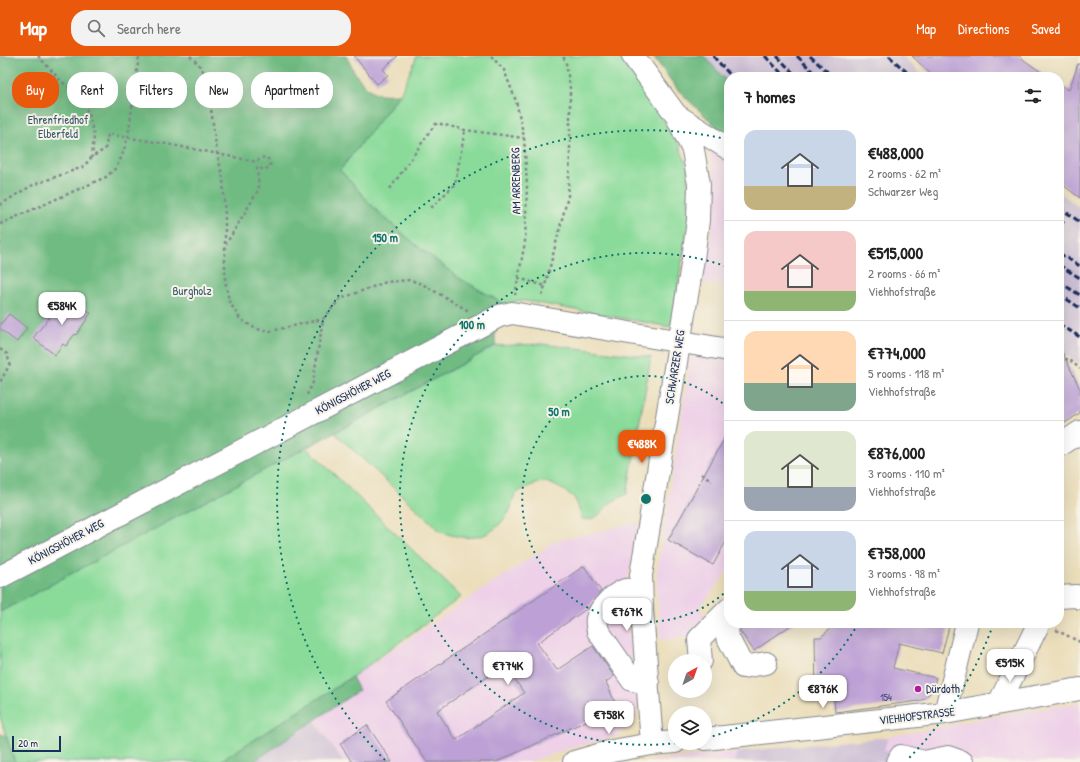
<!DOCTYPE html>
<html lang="en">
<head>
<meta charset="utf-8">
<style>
  body { margin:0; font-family:"Patrick Hand",sans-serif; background:#f2f2f2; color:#222; height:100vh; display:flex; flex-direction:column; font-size:15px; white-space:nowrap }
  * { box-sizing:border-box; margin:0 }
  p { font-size:13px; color:#767676 }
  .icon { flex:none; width:22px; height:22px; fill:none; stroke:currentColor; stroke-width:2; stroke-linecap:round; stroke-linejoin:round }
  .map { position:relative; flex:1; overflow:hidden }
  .panel { position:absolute; left:724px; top:16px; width:340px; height:556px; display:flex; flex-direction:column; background:#fff; border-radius:16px; box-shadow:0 4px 16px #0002 }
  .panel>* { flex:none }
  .hud { position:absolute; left:12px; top:16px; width:380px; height:36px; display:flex; gap:8px }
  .needle { width:26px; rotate:40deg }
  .tools { position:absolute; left:668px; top:598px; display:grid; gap:8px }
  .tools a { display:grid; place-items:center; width:44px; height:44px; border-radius:50%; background:#fff; box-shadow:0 4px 16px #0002; font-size:20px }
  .scale { position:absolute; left:12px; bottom:10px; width:49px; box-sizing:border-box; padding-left:4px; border:2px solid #1b2f5e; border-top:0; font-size:11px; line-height:14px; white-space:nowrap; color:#1b2f5e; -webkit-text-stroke:3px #f7f3e8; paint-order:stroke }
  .price { position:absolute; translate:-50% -34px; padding:0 9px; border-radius:8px; background:#fff; color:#222; font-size:13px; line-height:26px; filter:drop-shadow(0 1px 2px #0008) }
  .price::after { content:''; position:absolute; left:50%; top:24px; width:12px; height:9px; margin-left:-6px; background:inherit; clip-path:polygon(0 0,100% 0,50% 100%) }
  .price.selected { background:#ea580c; color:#fff }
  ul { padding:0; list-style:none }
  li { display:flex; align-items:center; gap:12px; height:100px; padding:0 20px }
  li+li { border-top:1px solid #e0e0e0 }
  li span { display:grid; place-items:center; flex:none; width:112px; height:80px; border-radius:12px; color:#555 }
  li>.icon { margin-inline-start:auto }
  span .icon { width:48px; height:48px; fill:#fffc; stroke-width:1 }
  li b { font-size:17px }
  h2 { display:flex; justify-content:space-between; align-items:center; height:48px; padding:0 20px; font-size:17px }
  .pill { padding:0 14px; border-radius:16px; background:#fff; box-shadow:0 4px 16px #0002; font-size:14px; line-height:36px }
  .pill.selected { background:#ea580c; color:#fff }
  header { display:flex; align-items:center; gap:24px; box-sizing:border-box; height:56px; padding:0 20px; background:#ea580c; color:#fff }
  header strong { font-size:19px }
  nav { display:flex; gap:22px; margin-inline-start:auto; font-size:14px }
  .search { width:280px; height:36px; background:#f2f2f2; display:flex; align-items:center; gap:10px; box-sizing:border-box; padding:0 14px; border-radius:16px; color:#767676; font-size:15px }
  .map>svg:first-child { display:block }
  .built { fill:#eed0e8 }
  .industrial { fill:#ccbed4 }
  .green { fill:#8adb9a; stroke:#52857c }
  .forest { fill:#6fbb82; stroke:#457570 }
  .building { fill:#bda1d6; fill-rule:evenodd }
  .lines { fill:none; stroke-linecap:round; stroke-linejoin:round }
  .minor-casing { stroke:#83868c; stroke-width:24 }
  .path { stroke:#83868c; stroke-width:2.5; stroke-dasharray:3 3; stroke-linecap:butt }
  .minor { stroke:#fff; stroke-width:22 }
  .rail { stroke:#1b2f5e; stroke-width:3; stroke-dasharray:6 3; stroke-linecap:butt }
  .ring { fill:none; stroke:#0f766e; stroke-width:2; stroke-dasharray:2 4 }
  .poi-dot { fill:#b5179e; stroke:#f7f3e8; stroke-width:1.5 }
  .labels { text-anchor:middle; stroke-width:4; stroke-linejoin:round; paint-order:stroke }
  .number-label { font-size:10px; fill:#444c7c }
  .park-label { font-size:12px; fill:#375a6d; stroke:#f7f3e8 }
  .street-label { font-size:12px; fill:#1b2f5e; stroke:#f7f3e8 }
  .poi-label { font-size:12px; fill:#1b2f5e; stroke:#f7f3e8; text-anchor:start }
  .centre { fill:#0f766e; stroke:#f7f3e8; stroke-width:2 }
  .ring-label { font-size:12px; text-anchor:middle; font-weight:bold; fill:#0f766e; stroke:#f7f3e8; stroke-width:4; stroke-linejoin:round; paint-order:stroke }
</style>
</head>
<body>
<header>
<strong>Map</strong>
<div class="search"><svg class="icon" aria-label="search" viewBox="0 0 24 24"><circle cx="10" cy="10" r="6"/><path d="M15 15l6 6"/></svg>Search here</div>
<nav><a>Map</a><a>Directions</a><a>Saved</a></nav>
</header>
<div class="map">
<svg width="1080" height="706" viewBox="0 0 1080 706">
  <rect width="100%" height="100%" fill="#f7f3e8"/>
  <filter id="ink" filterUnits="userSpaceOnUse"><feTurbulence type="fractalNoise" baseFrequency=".025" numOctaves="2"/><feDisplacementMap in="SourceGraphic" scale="8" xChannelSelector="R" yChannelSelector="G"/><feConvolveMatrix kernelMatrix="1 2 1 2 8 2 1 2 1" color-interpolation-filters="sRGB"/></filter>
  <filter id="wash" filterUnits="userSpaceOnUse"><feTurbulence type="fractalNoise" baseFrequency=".012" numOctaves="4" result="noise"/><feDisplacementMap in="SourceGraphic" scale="16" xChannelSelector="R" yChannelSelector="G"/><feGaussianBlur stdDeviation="0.9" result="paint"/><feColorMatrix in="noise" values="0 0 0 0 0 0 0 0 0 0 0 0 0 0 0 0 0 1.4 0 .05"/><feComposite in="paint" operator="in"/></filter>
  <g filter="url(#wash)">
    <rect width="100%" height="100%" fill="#ebdebb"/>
    <path class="built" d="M717,93L729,102V230L703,227L713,166L715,136L712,108L709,99Z
      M691,300L729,306V513L709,540L699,551L709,566L686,581L661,584L657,537V516Z
      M639,466L626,534L629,582L638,647L635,662L627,673L614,681L573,691L528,706H343L314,664L359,634L352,621L556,485Z
      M1080,647V706H916L883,694L888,681L1012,657Z
      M737,696L734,706H642L670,703Z"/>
    <path class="industrial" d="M704,0H902L924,21H729V28Z
      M1059,136L1080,152V309L1059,294Z
      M314,664L343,706H253Z
      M888,681L884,694L916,706H734L737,696Z"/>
    <path class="green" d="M416,0H619L653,47L679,89L688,113L689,162L671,271L520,244L504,248L459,222L416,189L376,154L340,114L400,38L415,5Z
      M541,288L651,301L627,438C621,441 614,444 609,448C600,457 597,465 582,463C580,457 578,448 575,443C571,437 553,428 546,426C539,425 520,433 515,439C512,443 512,451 509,456C491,484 471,486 441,476L335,377L495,290Z
      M306,391L461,541L352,621L219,706H15L0,661V556Z"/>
    <path class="forest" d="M0,0H346C353,14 363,35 381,38C387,39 394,38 400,38L340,114L376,154L416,189L459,222L504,248L495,254V290L0,556Z
      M653,0H704L729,28V83L678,34Z
      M352,621L359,634L253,706H219Z
      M0,678L6,680L15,706H0Z"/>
    <g id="blocks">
      <path class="building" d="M354,0H398L383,13L388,19L377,28Z
        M912,0H1020L1024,4L1048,21H934Z
        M1078,8H1080V142L1059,126V28L1069,34Z
        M66,244L72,249L75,245L91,257L77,278L74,279L66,290L63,288L55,299L33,282L59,249L61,251Z
        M9,258L27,272L17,286L0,273V269Z
        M1059,289L1080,333V357L1059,371Z
        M729,374V480L713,509L668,484Z
        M584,510L601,535L588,552L537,587L557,614L593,590L614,620L606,626L617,651L496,706H427L386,645ZM505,609L524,637L456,684L437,655Z
        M746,567H794L754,595L740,575V571Z
        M832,567H950L942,597L899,587L893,612L936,622L932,635L924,643L919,645L835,656L834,643L816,639L815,581H821L832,571Z
        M367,669L392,706H352L340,688Z"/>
    </g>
  </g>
  <g filter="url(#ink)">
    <use href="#blocks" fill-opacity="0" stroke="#83868c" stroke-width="1"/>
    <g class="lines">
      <defs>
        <path id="minor" d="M633,0L676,59L693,94L699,128L698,164L693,203L641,519L642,554L652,688
          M676,59L729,93
          M1059,390L1080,376
          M0,521L499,260L512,257L729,294
          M641,533C636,534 630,533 625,534C614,538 600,551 597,563C596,567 597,571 598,575L632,624L648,627
          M1059,541L1076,540L1080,542
          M729,555L727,580L743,611L766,607
          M701,605L699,583L729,553
          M999,647L1039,567
          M945,657L967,567
          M705,683L945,657L1080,633
          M574,706L612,695L652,688L675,686
          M898,706L901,700L924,706L948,701L962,706"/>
      </defs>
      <use href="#minor" class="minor-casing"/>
      <path class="path" d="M38,0L60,24L78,39L89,58L94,80L92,101
        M190,0L202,12L211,53L217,97L223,122L225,160V223L229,245L240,263L256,273L271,275L323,263
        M491,0L504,14L516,45L524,81L527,129L525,186L515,239
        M390,133L433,71L437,67L465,74L524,82
        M0,149L19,137L33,129L83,111L92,101L105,93L108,78L189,92L257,106L260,102L266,101L270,105V111L263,114L259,111L257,113L259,133L226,188
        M431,152L455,128L465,74
        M0,168L106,121L116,112L122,100L128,81L139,0
        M518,222L545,230L568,140L570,99V32L566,7L563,0
        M542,239L545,230
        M0,293L7,298L10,308L0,326
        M1059,304L1069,303L1080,313
        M307,339L313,326L323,263L340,243L386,226L410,224L422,228L469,255
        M701,418L712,424
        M1056,574L1080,586"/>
      <use href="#minor" class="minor"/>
      <path class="rail" d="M713,0L732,21
        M765,0L785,21
        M777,0L797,21
        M797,0L818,21
        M810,0L833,21
        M889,0L912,21
        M1059,151L1080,166
        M1059,164L1065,168
        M1059,197L1080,210
        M1059,209L1080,222
        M1059,226L1080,239
        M1059,238L1080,252
        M1059,268L1080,281"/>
    </g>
  </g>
  <g class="ring">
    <path d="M728 534A123 123 0 1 1 728 352"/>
    <path d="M858 568A246 246 0 0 1 706 682M676 687A246 246 0 1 1 728 211"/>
    <path d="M993 569A369 369 0 0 1 907 704M385 704A369 369 0 0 1 726 83"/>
  </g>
  <circle class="poi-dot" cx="918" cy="633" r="4"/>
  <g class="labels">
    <g class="number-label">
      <text x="886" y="645">154</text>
    </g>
    <g class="park-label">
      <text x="58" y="68">Ehrenfriedhof<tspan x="58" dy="14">Elberfeld</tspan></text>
      <text x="192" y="239">Burgholz</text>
    </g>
    <g class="street-label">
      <text transform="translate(516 125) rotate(-91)" y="4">AM ARRENBERG</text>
      <text transform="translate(675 311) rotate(-81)" y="4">SCHWARZER WEG</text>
      <text transform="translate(353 336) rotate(-28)" y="4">KÖNIGSHÖHER WEG</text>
      <text transform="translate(66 486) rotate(-28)" y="4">KÖNIGSHÖHER WEG</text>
      <text transform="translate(917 660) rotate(-7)" y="4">VIEHHOFSTRASSE</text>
    </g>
    <g class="poi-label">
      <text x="926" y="637">Dürdoth</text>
    </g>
  </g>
  <circle cx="646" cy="443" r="6" class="centre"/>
  <g class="ring-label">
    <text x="385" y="186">150 m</text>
    <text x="472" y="273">100 m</text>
    <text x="559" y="360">50 m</text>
  </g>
</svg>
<div class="tools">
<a><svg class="needle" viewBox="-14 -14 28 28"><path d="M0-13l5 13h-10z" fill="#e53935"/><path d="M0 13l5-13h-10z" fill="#767676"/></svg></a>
<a><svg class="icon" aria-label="layers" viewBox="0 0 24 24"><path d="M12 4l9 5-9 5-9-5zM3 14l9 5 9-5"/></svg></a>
</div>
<div class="scale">20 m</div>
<b class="price" style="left:62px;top:270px">€584K</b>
<b class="price selected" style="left:642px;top:408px">€488K</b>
<b class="price" style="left:627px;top:576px">€767K</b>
<b class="price" style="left:1010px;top:627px">€515K</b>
<b class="price" style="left:508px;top:630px">€774K</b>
<b class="price" style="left:823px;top:653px">€876K</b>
<b class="price" style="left:609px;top:679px">€758K</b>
<div class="hud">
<a class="pill selected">Buy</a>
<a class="pill">Rent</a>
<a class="pill">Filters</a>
<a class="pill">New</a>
<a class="pill">Apartment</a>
</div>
<section class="panel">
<h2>7 homes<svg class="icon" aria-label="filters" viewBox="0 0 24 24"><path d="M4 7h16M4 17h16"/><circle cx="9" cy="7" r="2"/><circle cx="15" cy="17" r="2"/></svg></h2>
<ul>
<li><span style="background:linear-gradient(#c9d6e8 70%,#c2b280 0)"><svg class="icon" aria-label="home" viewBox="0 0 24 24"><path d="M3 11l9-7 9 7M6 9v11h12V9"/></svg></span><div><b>€488,000</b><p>2 rooms · 62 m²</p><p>Schwarzer Weg</p></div></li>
<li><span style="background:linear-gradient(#f6c9c9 75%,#8fb573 0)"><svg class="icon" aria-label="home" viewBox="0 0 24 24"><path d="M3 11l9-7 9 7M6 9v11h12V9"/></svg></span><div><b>€515,000</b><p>2 rooms · 66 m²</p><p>Viehhofstraße</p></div></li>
<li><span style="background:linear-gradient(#ffd9b3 65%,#7fa58c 0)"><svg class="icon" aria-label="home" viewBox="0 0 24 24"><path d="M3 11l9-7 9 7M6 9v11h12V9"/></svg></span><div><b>€774,000</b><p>5 rooms · 118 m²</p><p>Viehhofstraße</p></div></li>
<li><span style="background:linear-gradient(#dfe7d0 70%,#9aa5b1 0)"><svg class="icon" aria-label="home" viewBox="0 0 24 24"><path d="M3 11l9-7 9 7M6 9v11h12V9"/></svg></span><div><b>€876,000</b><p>3 rooms · 110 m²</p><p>Viehhofstraße</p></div></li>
<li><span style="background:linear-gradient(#c9d6e8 75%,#8fb573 0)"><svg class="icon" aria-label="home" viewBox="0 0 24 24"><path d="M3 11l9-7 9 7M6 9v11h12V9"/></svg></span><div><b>€758,000</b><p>3 rooms · 98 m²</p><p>Viehhofstraße</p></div></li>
</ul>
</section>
</div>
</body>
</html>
